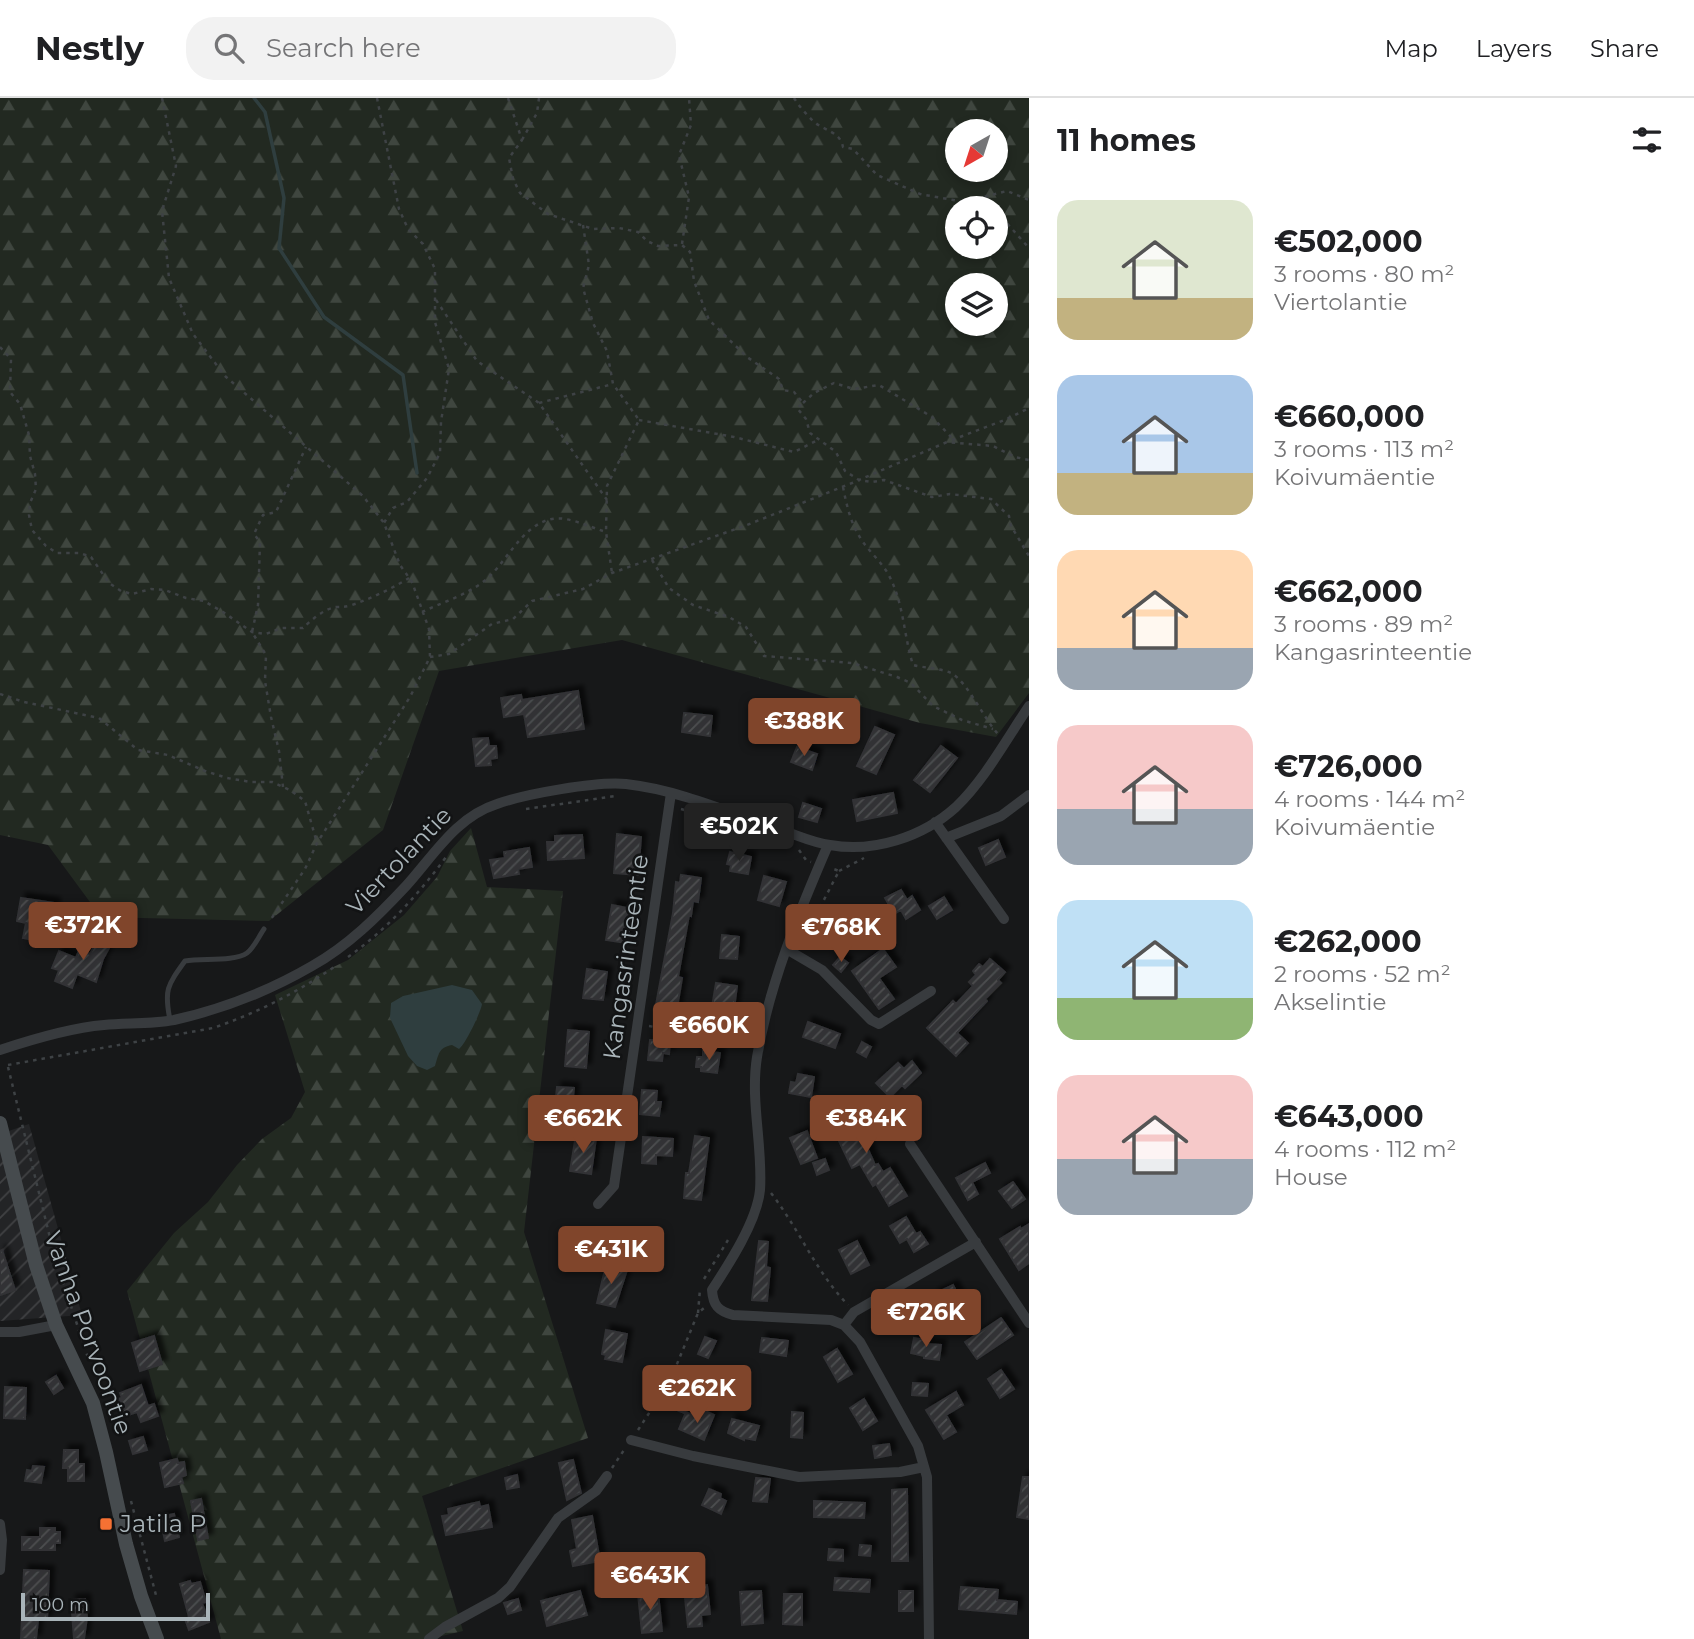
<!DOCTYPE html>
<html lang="en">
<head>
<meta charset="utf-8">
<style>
  body { margin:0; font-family:Montserrat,sans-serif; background:#f2f2f2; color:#202124; height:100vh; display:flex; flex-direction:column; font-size:26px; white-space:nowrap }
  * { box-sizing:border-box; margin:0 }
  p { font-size:23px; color:#757577 }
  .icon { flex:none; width:38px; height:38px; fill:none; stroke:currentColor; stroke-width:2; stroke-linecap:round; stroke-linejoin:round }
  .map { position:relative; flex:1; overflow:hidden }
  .drawer { display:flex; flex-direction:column; background:#fff; width:665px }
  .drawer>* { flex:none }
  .needle { width:46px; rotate:219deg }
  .controls { position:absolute; left:945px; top:21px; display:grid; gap:14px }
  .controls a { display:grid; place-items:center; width:63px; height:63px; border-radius:50%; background:#fff; box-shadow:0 4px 10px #0003; font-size:35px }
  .scale { position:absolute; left:21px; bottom:18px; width:189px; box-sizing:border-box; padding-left:7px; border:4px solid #a9b4b9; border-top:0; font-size:19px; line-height:24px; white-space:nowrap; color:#a9b4b9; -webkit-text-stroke:5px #121314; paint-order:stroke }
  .price { position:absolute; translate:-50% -60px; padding:0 16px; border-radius:7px; background:#80452b; color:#fff; font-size:23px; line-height:46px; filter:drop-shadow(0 2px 4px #0008) }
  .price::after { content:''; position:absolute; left:50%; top:42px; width:21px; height:16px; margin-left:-10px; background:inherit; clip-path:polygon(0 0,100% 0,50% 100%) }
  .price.selected { background:#222; color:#fff }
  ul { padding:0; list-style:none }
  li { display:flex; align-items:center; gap:21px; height:175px; padding:0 28px }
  li span { display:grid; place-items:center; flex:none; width:196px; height:140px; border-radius:21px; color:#555 }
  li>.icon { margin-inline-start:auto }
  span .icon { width:84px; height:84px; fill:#fffc; stroke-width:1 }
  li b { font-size:30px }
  h2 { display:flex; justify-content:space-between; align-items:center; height:84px; padding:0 28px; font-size:30px }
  header { display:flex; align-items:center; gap:42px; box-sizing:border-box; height:98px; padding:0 35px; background:#fff; border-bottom:2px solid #e0e0e0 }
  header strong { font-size:33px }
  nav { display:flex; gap:38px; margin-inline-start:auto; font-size:24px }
  .search { width:490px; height:63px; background:#f2f2f2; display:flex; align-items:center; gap:18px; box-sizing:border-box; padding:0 24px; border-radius:28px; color:#757577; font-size:26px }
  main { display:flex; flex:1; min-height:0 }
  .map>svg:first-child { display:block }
  .industrial { fill:url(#industrial-furrows) }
  .forest { fill:url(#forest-firs); fill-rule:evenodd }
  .water { fill:#2f3e3f }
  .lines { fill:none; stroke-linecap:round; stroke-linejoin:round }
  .stream { stroke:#2f3e3f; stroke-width:3.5 }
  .building { fill:url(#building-hatch); stroke:#313235; stroke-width:2; filter:url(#shadow) }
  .path { stroke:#3e4245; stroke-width:2.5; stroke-dasharray:3.5 5; stroke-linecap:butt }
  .service { stroke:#383b3e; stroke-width:5 }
  .minor { stroke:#383b3e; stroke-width:10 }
  .secondary { stroke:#464b4e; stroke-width:14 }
  .poi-dot { fill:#f57133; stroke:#121314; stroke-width:2.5 }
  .labels { text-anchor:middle; stroke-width:5; stroke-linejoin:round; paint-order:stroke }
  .street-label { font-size:24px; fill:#a9b4b9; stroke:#121314 }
  .poi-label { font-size:24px; fill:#a9b4b9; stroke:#121314; text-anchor:start }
</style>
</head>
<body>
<header>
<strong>Nestly</strong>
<div class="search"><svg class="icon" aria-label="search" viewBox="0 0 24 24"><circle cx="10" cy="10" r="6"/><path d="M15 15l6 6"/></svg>Search here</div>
<nav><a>Map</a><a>Layers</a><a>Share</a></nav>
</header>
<main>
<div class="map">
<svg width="1029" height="1541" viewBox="0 0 1029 1541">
  <defs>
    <pattern id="industrial-furrows" width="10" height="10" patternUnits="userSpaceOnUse" patternTransform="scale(1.75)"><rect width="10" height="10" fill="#232426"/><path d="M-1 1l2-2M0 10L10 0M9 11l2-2" fill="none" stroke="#404143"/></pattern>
    <pattern id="forest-firs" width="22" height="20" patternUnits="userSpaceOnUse" patternTransform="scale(1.75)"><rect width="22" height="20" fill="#222921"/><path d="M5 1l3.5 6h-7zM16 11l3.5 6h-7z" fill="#3f463f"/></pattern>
    <pattern id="building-hatch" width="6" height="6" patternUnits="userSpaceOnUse" patternTransform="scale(1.75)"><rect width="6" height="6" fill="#323335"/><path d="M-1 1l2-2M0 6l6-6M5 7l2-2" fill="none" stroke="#4d4e50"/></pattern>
    <filter id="shadow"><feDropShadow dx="5" dy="-5" stdDeviation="2" flood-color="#0009"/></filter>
  </defs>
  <rect width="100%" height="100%" fill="#171819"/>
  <path class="industrial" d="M29,1026L82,1217L0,1223V1036Z"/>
  <path class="forest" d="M0,0H1029V595L996,639L920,625L622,542L439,573L383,732L269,823L101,819L48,747L0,737ZM957,33H996V72H957ZM957,110H996V149H957ZM957,187H996V226H957Z
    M471,730L487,789L563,793L524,1134L588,1340L422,1398L463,1533L429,1541H221L127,1193L174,1135L208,1104L237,1067L262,1041L291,1020L305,994L275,897L348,862L404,817L437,779L450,753Z"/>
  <path class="water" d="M452,887L472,892L482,906C481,914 465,947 459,951L452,947C438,950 439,956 435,968L427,972L417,968L408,958L390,920L391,905L403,898Z"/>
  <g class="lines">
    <path class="stream" d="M254,0L265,14L284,100L279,150L324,219L403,277L417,375"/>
  </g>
  <path class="building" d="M578,593L584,631L528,639L524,616L504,619L501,600L521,597L522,602Z
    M684,615L712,618L710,638L682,634Z
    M875,629L894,637L876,676L857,668Z
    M488,640L489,648H496L497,660L490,661L491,667L476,668L473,641Z
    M941,648L957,660L930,694L914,682Z
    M797,649L817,656L812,672L791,664Z
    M893,695L897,715L857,723L853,702Z
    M803,705L821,711L817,724L799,719Z
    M617,736L641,739L638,777L614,775Z
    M582,737L584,760L548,762L547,744H555V738Z
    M998,742L1005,759L986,767L979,750Z
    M529,750L532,769L518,771L519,776L494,780L490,762L505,760L504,754Z
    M730,754L751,759L748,776L730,773L731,767L727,766Z
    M681,777L701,780L698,804L693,803L691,818L689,817L678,879L682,880L676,916L655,912L673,815L676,784L680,785Z
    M764,778L786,784L779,808L758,802Z
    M901,792L907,802L912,798L920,812L906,821L901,812L894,816L885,800Z
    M944,799L952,812L937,821L929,808Z
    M21,800L55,805L54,814H50L47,833L61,836L59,847L23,840L26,825L17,823Z
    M612,807L632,811L627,845L606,842Z
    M841,820L856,837L839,851L824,835Z
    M103,832L115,839L103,861L96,884L77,876L72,890L55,883L59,872L52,870L59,853L76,860L79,852L90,856Z
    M722,837L739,839L737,861L720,860Z
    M883,851L896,869L879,880L894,901L879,911L852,873Z
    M840,859L848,865L841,874L833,867Z
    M990,861L1005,874L998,882L1001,885L985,901L987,903L957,935L968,945L956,958L927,930L953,903L956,906L973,888L969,884L976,877L973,873L979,866L983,869Z
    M587,871L607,874L603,902L583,900Z
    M716,885L737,888L733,918L711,915Z
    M808,924L840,936L835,950L803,939Z
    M568,932L589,934L586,970L565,968Z
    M650,942L670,943L669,956L663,955L662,963L648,962Z
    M862,944L871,949L866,959L857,954Z
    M703,953L720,955L717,975L701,973V969H696L697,959H703Z
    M912,963L921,975L905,990L902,987L890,999L876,985L898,965L904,971Z
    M798,976L814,979L811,999L789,995L791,984L796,985Z
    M557,989L574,990L571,1018L554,1017Z
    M642,992L657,993L656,1004H661L659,1018L640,1016Z
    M844,1008L866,1012L862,1038L875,1067L878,1066L883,1074L890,1070L907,1098L889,1108L876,1086L873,1088L860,1066L852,1070L838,1041Z
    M807,1033L817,1060L801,1066L790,1040Z
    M576,1037L596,1040L591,1076L570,1073Z
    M695,1038L709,1040L701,1102L684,1100L686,1075H689Z
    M643,1039L673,1041L672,1058L656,1057V1066L642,1065Z
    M825,1061L829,1072L817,1077L813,1065Z
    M985,1065L990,1075L972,1084L978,1096L968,1102L956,1080Z
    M1013,1084L1025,1101L1012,1110L999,1093Z
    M906,1119L916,1136L920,1134L928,1146L914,1154L907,1141L900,1145L890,1128Z
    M1029,1126V1165L1019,1172L1000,1141L1020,1129L1021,1131Z
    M759,1143L768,1144L766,1169L770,1170L767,1203L752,1202Z
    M857,1143L869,1167L851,1176L839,1152Z
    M2,1152L15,1192L0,1197V1153Z
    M606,1167L627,1172L615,1209L597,1205Z
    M953,1187L960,1200L941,1209L934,1196Z
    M905,1202L913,1212L901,1222L893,1212Z
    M1001,1220L1013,1237L977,1261L965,1244Z
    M606,1232L627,1236L622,1264L605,1261L606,1257L602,1256Z
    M154,1238L162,1266L140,1273L132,1245Z
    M705,1239L716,1243L708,1260L698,1256Z
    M762,1240L788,1243L786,1258L760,1254Z
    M914,1240L927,1242V1246L941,1247L939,1262L924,1260V1258L911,1255Z
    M837,1251L852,1276L838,1284L824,1259Z
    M1001,1272L1014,1291L1000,1300L988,1281Z
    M56,1278L63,1290L54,1296L46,1284Z
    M913,1285L928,1286L927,1298L912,1297Z
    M141,1287L148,1308L154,1306L158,1318L141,1324L137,1314L123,1319L117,1301L122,1300L120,1295Z
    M5,1289L26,1290L25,1321L4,1320Z
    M684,1289L694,1293L684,1315L674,1311Z
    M956,1294L963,1307L946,1317L956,1334L944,1341L926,1312Z
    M864,1301L877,1323L863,1332L850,1310Z
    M705,1313L714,1317L704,1342L679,1331L686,1314L702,1321Z
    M792,1314L803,1315L802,1340L791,1339Z
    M732,1321L759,1328L755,1342L744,1340V1342L728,1335Z
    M143,1339L147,1352L133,1356L129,1343Z
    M889,1346L891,1357L875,1360L873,1348Z
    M64,1352H78V1366H84V1383H68V1370H63Z
    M177,1361L178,1365L184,1364L186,1377L181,1379L183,1385L165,1389L160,1365Z
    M573,1362L581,1395L567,1402L559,1365Z
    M33,1368L44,1369L41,1385L25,1383L27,1372L32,1373Z
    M517,1377L519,1389L507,1391L505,1380Z
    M1023,1379H1029V1421L1017,1419Z
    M756,1380L770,1381L767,1404L753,1403Z
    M709,1391L721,1396L720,1400L726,1403L721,1416L702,1407Z
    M907,1391L908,1463H892V1392Z
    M201,1401L208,1440L198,1442L191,1403Z
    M814,1403L865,1405L864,1420L814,1419Z
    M479,1404L480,1409L488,1407L492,1429L446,1437L442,1418L449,1417L448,1411Z
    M174,1416L179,1439L165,1443L160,1419Z
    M592,1418L600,1463L573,1468L570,1453L577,1451L572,1422Z
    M40,1430H55V1434H60V1445H55V1452H22V1439H40Z
    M860,1447L871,1448L870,1458L859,1457Z
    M829,1451L843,1452V1463L828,1462Z
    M24,1472L49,1473L47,1522H38L36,1541H21Z
    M835,1480L870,1482L869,1494L834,1492Z
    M190,1483L191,1486L200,1484L206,1504L202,1505L209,1524L189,1532L185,1521L189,1519L180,1486Z
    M707,1487L710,1516L701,1517L702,1528L688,1529L684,1490Z
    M961,1489L998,1492L997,1502L1017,1504L1016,1516L959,1511Z
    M580,1493L587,1517L547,1528L541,1503Z
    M761,1493L763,1525L742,1527L740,1494Z
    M899,1493H913V1513H899Z
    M658,1494L662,1533L642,1535L638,1496Z
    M784,1496H802V1527L783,1526Z
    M85,1501L87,1519L84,1541H74L71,1502Z
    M518,1501L521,1512L508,1516L504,1505Z"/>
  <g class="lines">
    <path class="path" d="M162,0L176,68L162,113L169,180L193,236L225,278L363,398L384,425L400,467L412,484L429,531L430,559L410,599L317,745L305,771L269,824
      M377,0L399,111L408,131L423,146L435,171V224L449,271L441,324L440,355L427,380L407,404L393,410L384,425
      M508,0L522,42L509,60L513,81L520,95L548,116L593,131L619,130L638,134L647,143L658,148L682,147L690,154L694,183L709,222L747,259L779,281L783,292L794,294L803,305L797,310L806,321L810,335L836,354L845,373L859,382L872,384L884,382L932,399L950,396L991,401L1009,418L1011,428L1029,458
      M794,0C799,8 806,16 813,23C824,33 840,33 843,49L853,51L877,77L920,96L964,104L1007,93L1029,102
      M522,42L537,15L539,0
      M982,99L993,110
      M996,113L1029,150
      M583,127L589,167L583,190L593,225L607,253L613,286L639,322L607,388L606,434L612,475
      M682,146L689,99L679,57L691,27L689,0
      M436,202L477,263L539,305L607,402
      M0,249L11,261L10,294L20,306L29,337L30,358L35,376L36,391L30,405L29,417L32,432L46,448L57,455H80L91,459L109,485L121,493L132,496L151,491L165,492L186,500L204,503L223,514L252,534L266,536L281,530H303C311,522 324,511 336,509C342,509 346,509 352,507C372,500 391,491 409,480
      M539,305L613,286
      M803,305L814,295L834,285L854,291L879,287L932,319L953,341
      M639,322L734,339L794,354L818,342
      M952,342L1007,321L1029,310
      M843,389C847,409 851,427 863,444C870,454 880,463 887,474C904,503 903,535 913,567C924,570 940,570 951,575C967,583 984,621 998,636
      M652,462L669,490L693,507L729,519L746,529L764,558L852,565L897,579L911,585L933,608L962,622L993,631
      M422,514C445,503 471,496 490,478C511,457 530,415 565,421C578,423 593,430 606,434
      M430,559L449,556L492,526L513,521L532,503L583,491L612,475L747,427L852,385L947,344L993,348L1015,359L1029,362
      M0,596L24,604L99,620L138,652L168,657L205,673L227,680L251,684H272L290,692L305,703L317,745
      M283,689L279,653L271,619L265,583L266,557L252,534L258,507L260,444L254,436L263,417L276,414L306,349
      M526,711L616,698
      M681,711L708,719
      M799,752L806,762L811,764
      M839,773L864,760
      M803,848L805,838L839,773L831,770
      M348,859C386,832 418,797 446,759
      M649,928L683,934L722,926L753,930
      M8,967L213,930C257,915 298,894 337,867
      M8,969L54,1156L89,1263
      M771,1095C799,1131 816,1174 848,1207
      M704,1181L728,1142
      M698,1215L700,1191
      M638,1332L670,1283L698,1215L704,1210
      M612,1370L626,1349
      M131,1403L157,1501"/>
    <path class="service" d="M170,922C164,892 167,888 185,863C203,860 234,864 247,855C254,850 259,838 264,831"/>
    <path class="minor" d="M935,724L1004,821
      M946,740L1001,718L1029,697
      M828,747C799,814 769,887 757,959C750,1003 763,1048 760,1092C757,1123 729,1166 712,1192C713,1207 718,1213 733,1217L831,1222L844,1227L860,1244L918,1348L927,1379L929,1541
      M788,852L822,872L871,922L879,926L931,893
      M0,952C33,941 69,930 104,927C127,925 152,926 174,922C223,911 269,893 312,868C348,848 378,818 406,788C434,757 456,719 497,706C525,696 597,683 626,686C680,692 733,716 784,733C799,738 814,745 830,747C873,755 923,739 956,709C985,681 1006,642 1029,608
      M910,1046L1029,1225
      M598,1106L614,1088L671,695
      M844,1227L854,1214L976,1144
      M0,1234H19L56,1227
      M631,1342L693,1358L799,1379L900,1374L924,1369
      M0,1426L2,1442L0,1472
      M429,1541L445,1529L498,1500L510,1489L558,1420L596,1393L607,1378"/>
    <path class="secondary" d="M0,1025L36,1167L56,1227L93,1305L106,1354L126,1446L141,1498L157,1541"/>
  </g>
  <rect class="poi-dot" x="99" y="1419" width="14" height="14" rx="3.5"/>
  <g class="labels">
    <g class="street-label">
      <text transform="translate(399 763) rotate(-46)" y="8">Viertolantie</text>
      <text transform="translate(626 859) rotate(-82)" y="8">Kangasrinteentie</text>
      <text transform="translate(88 1235) rotate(70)" y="8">Vanha Porvoontie</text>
    </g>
    <g class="poi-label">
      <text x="120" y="1434">Jatila P</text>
    </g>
  </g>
</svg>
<div class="controls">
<a><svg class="needle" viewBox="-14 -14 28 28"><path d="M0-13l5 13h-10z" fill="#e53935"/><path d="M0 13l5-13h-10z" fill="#757577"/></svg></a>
<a><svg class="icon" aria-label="locate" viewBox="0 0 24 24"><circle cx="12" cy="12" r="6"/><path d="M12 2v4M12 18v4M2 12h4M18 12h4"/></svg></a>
<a><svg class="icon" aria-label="layers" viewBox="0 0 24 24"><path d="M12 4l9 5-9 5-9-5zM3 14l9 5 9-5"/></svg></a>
</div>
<div class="scale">100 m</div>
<b class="price" style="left:804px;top:660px">€388K</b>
<b class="price selected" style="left:739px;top:765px">€502K</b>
<b class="price" style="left:83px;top:864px">€372K</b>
<b class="price" style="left:841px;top:866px">€768K</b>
<b class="price" style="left:709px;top:964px">€660K</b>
<b class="price" style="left:583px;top:1057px">€662K</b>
<b class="price" style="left:866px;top:1057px">€384K</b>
<b class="price" style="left:611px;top:1188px">€431K</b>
<b class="price" style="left:926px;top:1251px">€726K</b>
<b class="price" style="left:697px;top:1327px">€262K</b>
<b class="price" style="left:650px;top:1514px">€643K</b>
</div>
<section class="drawer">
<h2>11 homes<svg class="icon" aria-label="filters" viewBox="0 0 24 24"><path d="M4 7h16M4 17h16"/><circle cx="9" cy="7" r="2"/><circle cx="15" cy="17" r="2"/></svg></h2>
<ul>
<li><span style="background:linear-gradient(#dfe7d0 70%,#c2b280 0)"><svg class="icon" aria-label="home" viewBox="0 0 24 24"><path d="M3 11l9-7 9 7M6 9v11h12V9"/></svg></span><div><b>€502,000</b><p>3 rooms · 80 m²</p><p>Viertolantie</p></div></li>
<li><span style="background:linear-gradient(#a9c7e8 70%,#c2b280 0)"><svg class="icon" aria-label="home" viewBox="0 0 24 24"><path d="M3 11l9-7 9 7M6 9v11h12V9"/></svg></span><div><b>€660,000</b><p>3 rooms · 113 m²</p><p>Koivumäentie</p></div></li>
<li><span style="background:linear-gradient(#ffd9b3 70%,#9aa5b1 0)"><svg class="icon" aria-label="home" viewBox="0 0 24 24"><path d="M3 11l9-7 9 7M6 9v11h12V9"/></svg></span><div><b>€662,000</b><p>3 rooms · 89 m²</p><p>Kangasrinteentie</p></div></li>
<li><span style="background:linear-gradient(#f6c9c9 60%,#9aa5b1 0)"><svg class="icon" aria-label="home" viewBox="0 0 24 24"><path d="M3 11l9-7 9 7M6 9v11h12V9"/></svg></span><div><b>€726,000</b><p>4 rooms · 144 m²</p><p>Koivumäentie</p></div></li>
<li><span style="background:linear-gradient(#bfe0f5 70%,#8fb573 0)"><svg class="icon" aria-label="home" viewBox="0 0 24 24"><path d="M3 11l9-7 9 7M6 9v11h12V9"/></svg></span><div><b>€262,000</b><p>2 rooms · 52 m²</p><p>Akselintie</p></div></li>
<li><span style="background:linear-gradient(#f6c9c9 60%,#9aa5b1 0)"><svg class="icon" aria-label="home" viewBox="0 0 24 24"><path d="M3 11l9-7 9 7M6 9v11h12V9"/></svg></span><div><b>€643,000</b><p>4 rooms · 112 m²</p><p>House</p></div></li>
</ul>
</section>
</main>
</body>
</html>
